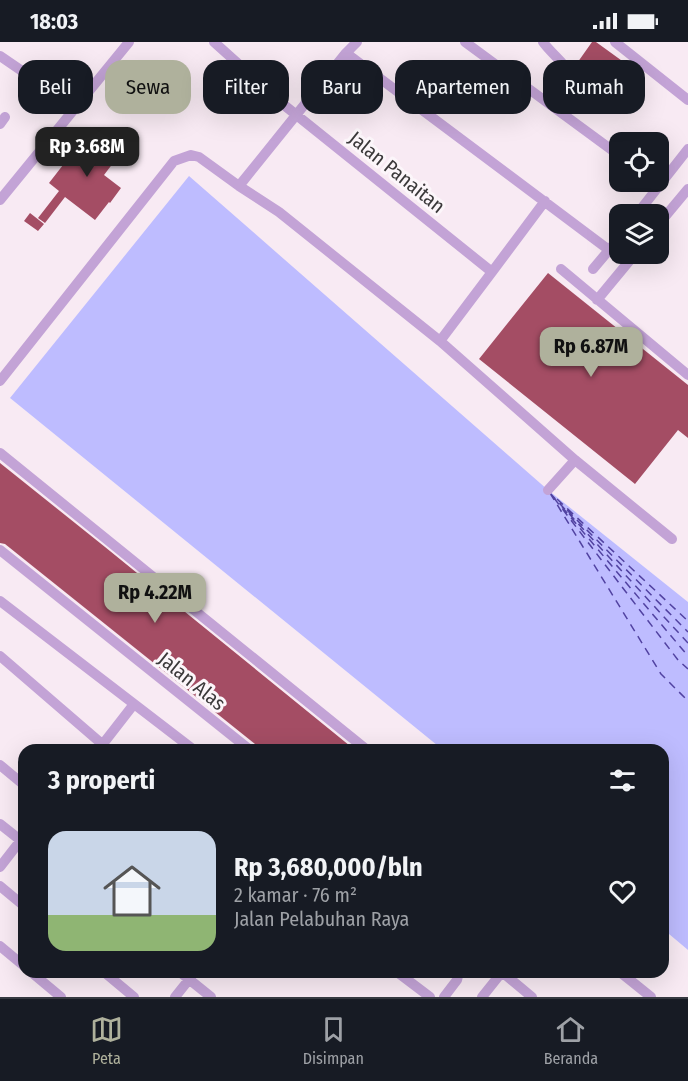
<!DOCTYPE html>
<html lang="id">
<head>
<meta charset="utf-8">
<style>
  body { margin:0; font-family:"Fira Sans Condensed",sans-serif; background:#242831; color:#f1f3f6; height:100vh; display:flex; flex-direction:column; font-size:22px; white-space:nowrap }
  * { box-sizing:border-box; margin:0 }
  p { font-size:20px; color:#9ea1a6 }
  .icon { flex:none; width:33px; height:33px; fill:none; stroke:currentColor; stroke-width:2; stroke-linecap:round; stroke-linejoin:round }
  .map { position:relative; flex:1; overflow:hidden }
  .details { position:absolute; left:18px; top:702px; width:651px; height:234px; display:flex; flex-direction:column; background:#171b24; border-radius:18px; box-shadow:0 6px 24px #0002 }
  .details>* { flex:none }
  .hud { position:absolute; left:18px; top:18px; width:652px; height:54px; display:flex; gap:12px }
  .buttons { position:absolute; left:609px; top:90px; display:grid; gap:12px }
  .buttons a { display:grid; place-items:center; width:60px; height:60px; border-radius:12px; background:#171b24; box-shadow:0 6px 24px #0002; font-size:30px }
  .price { position:absolute; translate:-50% -51px; padding:0 14px; border-radius:12px; background:#afb19c; color:#111; font-size:20px; line-height:39px; filter:drop-shadow(0 2px 3px #0008) }
  .price::after { content:''; position:absolute; left:50%; top:36px; width:18px; height:14px; margin-left:-9px; background:inherit; clip-path:polygon(0 0,100% 0,50% 100%) }
  .price.on { background:#222; color:#fff }
  ul { padding:0; list-style:none }
  li { display:flex; align-items:center; gap:18px; height:150px; padding:0 30px }
  li span { display:grid; place-items:center; flex:none; width:168px; height:120px; border-radius:18px; color:#555 }
  li>.icon { margin-inline-start:auto }
  span .icon { width:72px; height:72px; fill:#fffc; stroke-width:1 }
  li b { font-size:26px }
  h2 { display:flex; justify-content:space-between; align-items:center; height:72px; padding:0 30px; font-size:26px }
  .tag { padding:0 21px; border-radius:18px; background:#171b24; box-shadow:0 6px 24px #0002; font-size:21px; line-height:54px }
  .tag.on { background:#afb19c; color:#111 }
  .status { display:flex; justify-content:space-between; align-items:center; height:42px; padding:0 30px; background:#171b24; direction:ltr }
  .status svg { height:16px; fill:currentColor }
  .dock { display:flex; justify-content:space-around; align-items:center; height:84px; border-top:2px solid #363941; background:#171b24; font-size:16px; color:#9ea1a6 }
  .dock a { display:grid; justify-items:center; gap:3px }
  .dock .on { color:#afb19c }
  .map>svg:first-child { display:block }
  .built { fill:#f8eaf3; fill-rule:evenodd }
  .water { fill:#bebcff }
  .lines { fill:none; stroke-linecap:round; stroke-linejoin:round }
  .ferry { stroke:#5142a1; stroke-width:1.5; stroke-dasharray:8 6; stroke-linecap:butt }
  .building { fill:#a44d64 }
  .minor { stroke:#c3a3d6; stroke-width:10 }
  .labels { text-anchor:middle; stroke-width:6; stroke-linejoin:round; paint-order:stroke }
  .street-label { font-size:20px; fill:#3b393a; stroke:#fcf6fa }
</style>
</head>
<body>
<div class="status"><b>18:03</b><svg viewBox="0 0 49 12"><path d="M0 12V9h3v3zM5 12V6h3v6zM10 12V3h3v9zM15 12V0h3v12zM26 1h20v11H26zM47 4h2v5h-2z"/></svg></div>
<div class="map">
<svg width="688" height="955" viewBox="0 0 688 955">
  <rect width="100%" height="100%" fill="#fcf6fa"/>
  <path class="built" d="M0,0H688V560L548,448L10,356L443,708H24V930H663V887L688,908V955H0ZM620,100H658V140H620ZM620,172H658V212H620Z"/>
  <path class="water" d="M189,134L548,448L688,560V908L663,887V708H443L10,356Z"/>
  <g class="lines">
    <path class="ferry" d="M550,451L661,632L688,659
      M550,451L688,601
      M554,456L678,618L688,627
      M557,457L688,579
      M562,465L688,614
      M567,468L688,590"/>
  </g>
  <path class="building" d="M592,0H596L625,21L606,47L575,24Z
    M112,89L120,94L118,98L126,104L104,133L121,146L110,161L109,160L95,178L65,155L45,181L38,176L59,149L49,141L63,123L65,124L87,95L100,105Z
    M30,171L44,182L38,189L24,179Z
    M548,231L688,343V396L678,388L635,442L479,317Z
    M0,421L105,505L355,708H258L255,702L5,502L0,501Z"/>
  <g class="lines">
    <path class="minor" d="M214,0L284,63L492,230L440,299L575,418L672,497
      M357,0L346,11L609,208
      M465,0L620,114
      M543,0C554,16 583,33 574,56C571,62 567,67 564,72
      M615,0L688,58
      M346,11L239,144L279,170L440,299
      M0,14L76,66
      M0,82L5,75
      M0,158L129,0
      M637,172L688,107
      M658,183L688,147
      M561,227L688,333
      M593,227L620,195
      M492,230L545,159
      M597,258L635,212
      M0,339L174,119L191,113L199,115L239,144
      M0,411L367,708
      M548,448L575,418
      M0,508L250,708
      M0,559L194,708
      M0,614L109,708
      M99,707L134,662
      M0,723L24,743
      M0,782L24,801
      M0,825L24,794
      M0,844L24,864
      M0,904L24,924
      M31,930L61,955
      M104,930L134,955
      M180,930L211,955
      M397,930L430,955
      M502,930L532,955
      M620,930L651,955
      M175,955L195,930
      M444,955L457,938L459,930
      M482,955L502,930"/>
  </g>
  <g class="labels">
    <g class="street-label">
      <text transform="translate(397 130) rotate(39)" y="7">Jalan Panaitan</text>
      <text transform="translate(192 639) rotate(39)" y="7">Jalan Alas</text>
    </g>
  </g>
</svg>
<div class="buttons">
<a><svg class="icon" aria-label="locate" viewBox="0 0 24 24"><circle cx="12" cy="12" r="6"/><path d="M12 2v4M12 18v4M2 12h4M18 12h4"/></svg></a>
<a><svg class="icon" aria-label="layers" viewBox="0 0 24 24"><path d="M12 4l9 5-9 5-9-5zM3 14l9 5 9-5"/></svg></a>
</div>
<b class="price on" style="left:87px;top:136px">Rp 3.68M</b>
<b class="price" style="left:591px;top:336px">Rp 6.87M</b>
<b class="price" style="left:155px;top:582px">Rp 4.22M</b>
<div class="hud">
<a class="tag">Beli</a>
<a class="tag on">Sewa</a>
<a class="tag">Filter</a>
<a class="tag">Baru</a>
<a class="tag">Apartemen</a>
<a class="tag">Rumah</a>
</div>
<section class="details">
<h2>3 properti<svg class="icon" aria-label="filters" viewBox="0 0 24 24"><path d="M4 7h16M4 17h16"/><circle cx="9" cy="7" r="2"/><circle cx="15" cy="17" r="2"/></svg></h2>
<ul>
<li><span style="background:linear-gradient(#c9d6e8 70%,#8fb573 0)"><svg class="icon" aria-label="home" viewBox="0 0 24 24"><path d="M3 11l9-7 9 7M6 9v11h12V9"/></svg></span><div><b>Rp 3,680,000/bln</b><p>2 kamar · 76 m²</p><p>Jalan Pelabuhan Raya</p></div><svg class="icon" aria-label="heart" viewBox="0 0 24 24"><path d="M12 20l-8-8c-3-5 5-10 8-4 3-6 11-1 8 4z"/></svg></li>
</ul>
</section>
</div>
<nav class="dock">
<a class="on"><svg class="icon" aria-label="map" viewBox="0 0 24 24"><path d="M3 6l6-2 6 2 6-2v14l-6 2-6-2-6 2zM9 4v14M15 6v14"/></svg>Peta</a>
<a><svg class="icon" aria-label="saved" viewBox="0 0 24 24"><path d="M7 4h10v16l-5-4-5 4z"/></svg>Disimpan</a>
<a><svg class="icon" aria-label="home" viewBox="0 0 24 24"><path d="M3 11l9-7 9 7M6 9v11h12V9"/></svg>Beranda</a>
</nav>
</body>
</html>
